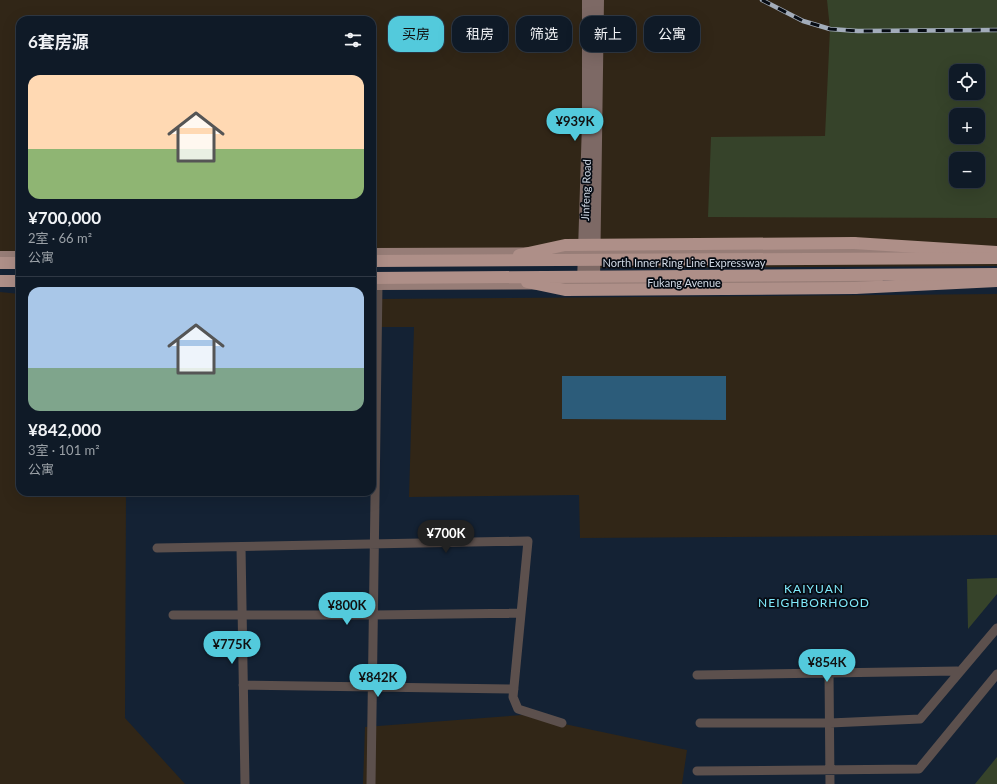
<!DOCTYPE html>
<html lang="zh">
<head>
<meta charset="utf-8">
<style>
  body { margin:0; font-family:Lato,"Noto Sans SC",sans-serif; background:#18232f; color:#f1f3f6; height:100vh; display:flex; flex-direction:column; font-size:15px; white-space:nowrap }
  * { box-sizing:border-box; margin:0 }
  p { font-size:13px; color:#9ba1a7 }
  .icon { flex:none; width:22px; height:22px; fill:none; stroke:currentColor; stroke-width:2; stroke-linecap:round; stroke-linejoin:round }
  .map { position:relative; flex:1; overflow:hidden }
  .panel { position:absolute; left:16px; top:16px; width:360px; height:480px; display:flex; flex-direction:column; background:#0f1a27; border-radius:12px; box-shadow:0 4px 16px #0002,0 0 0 1px #2f3844 }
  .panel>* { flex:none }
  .guide { position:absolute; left:388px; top:16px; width:380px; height:36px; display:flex; gap:8px }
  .controls { position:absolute; left:949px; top:64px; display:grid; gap:8px }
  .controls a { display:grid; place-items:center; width:36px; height:36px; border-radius:8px; background:#0f1a27; box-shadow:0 4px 16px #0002,0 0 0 1px #2f3844; font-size:20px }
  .price { position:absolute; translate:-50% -34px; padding:0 9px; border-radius:14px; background:#53cadc; color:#111; font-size:13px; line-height:26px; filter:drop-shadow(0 1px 2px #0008) }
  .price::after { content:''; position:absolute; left:50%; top:24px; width:12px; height:9px; margin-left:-6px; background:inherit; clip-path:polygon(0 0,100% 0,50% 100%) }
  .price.active { background:#222; color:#fff }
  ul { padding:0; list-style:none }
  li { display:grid; align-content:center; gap:8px; height:212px; padding:0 12px }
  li+li { border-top:1px solid #2f3844 }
  li span { display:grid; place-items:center; height:124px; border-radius:12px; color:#555 }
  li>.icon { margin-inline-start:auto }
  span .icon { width:72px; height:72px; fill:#fffc; stroke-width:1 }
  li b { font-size:17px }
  h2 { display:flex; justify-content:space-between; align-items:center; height:48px; padding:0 12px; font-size:17px }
  .tag { padding:0 14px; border-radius:12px; background:#0f1a27; box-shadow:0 4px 16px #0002,0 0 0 1px #2f3844; font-size:14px; line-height:36px }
  .tag.active { background:#53cadc; color:#111 }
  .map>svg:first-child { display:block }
  .industrial { fill:#312617; fill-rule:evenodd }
  .green { fill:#36432a; fill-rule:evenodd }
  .water { fill:#2c5c7a }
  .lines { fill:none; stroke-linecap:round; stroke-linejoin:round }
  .street { stroke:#5c504d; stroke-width:9 }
  .secondary { stroke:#7d6965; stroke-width:12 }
  .primary { stroke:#977d77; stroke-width:12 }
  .highway { stroke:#ae8f88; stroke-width:12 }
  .rail-casing { stroke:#a2acba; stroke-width:4.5 }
  .rail { stroke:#060b13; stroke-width:3; stroke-dasharray:9; stroke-linecap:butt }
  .highway-bridge { stroke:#ae8f88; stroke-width:12 }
  .labels { text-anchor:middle; stroke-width:3.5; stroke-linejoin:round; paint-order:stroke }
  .street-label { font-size:11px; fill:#cfd8e4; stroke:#060b13 }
  .neighbourhood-label { font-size:12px; letter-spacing:1px; fill:#81eafb; stroke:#060b13 }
</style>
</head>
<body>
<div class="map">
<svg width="997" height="784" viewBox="0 0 997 784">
  <rect width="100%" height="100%" fill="#142234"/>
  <path class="industrial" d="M0,0H997V266L594,268V253L372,254V20H20V257H0ZM956,71H978V93H956ZM956,115H978V137H956ZM956,159H978V181H956Z
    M0,292L20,294V492H126L125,718L185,784H0Z
    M997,294V535L580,538L579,495L409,497L414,327H378V299Z
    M522,715L687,750L682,784H363L365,727Z"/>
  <path class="green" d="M827,0H997V218L708,217L711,137L825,136L830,29ZM956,71H978V93H956ZM956,115H978V137H956ZM956,159H978V181H956Z
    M997,578V594L968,629L967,579Z
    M997,757V784H975Z"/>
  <path class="water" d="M562,376H726V420L562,419Z"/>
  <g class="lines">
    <path class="street" d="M241,547L245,784
      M157,548L528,541L513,697L518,709L562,723
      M173,615H374L521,613
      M829,672L830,784
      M697,675L957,671
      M243,685L514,689
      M700,723H830L920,719L997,628
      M697,771L919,769L997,674
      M371,784L378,284"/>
    <path class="secondary" d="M583,283L588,123V0
      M594,283L598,0"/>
    <path class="primary" d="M372,254L916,252
      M0,257H20
      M372,284L877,282"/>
    <path class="highway" d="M854,243L997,252
      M0,263H20
      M0,281H20
      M855,288L997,281"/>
    <defs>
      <path id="rail" d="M762,0L803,21L830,29L858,31L997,30"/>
    </defs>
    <use href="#rail" class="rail-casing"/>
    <use href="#rail" class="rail"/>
    <path class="highway-bridge" d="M519,255L565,245L854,243
      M372,261L997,258
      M372,278L997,274
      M527,282L565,290L855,288"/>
  </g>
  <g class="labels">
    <g class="street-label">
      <text transform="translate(586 190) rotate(-88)" y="4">Jinfeng Road</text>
      <text x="684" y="267">North Inner Ring Line Expressway</text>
      <text x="684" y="287">Fukang Avenue</text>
    </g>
    <g class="neighbourhood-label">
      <text x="814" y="593">KAIYUAN<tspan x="814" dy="14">NEIGHBORHOOD</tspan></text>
    </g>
  </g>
</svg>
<div class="controls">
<a><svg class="icon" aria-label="locate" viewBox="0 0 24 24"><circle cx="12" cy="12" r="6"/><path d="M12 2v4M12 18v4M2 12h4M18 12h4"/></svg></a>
<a>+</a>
<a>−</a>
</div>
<b class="price" style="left:575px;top:142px">¥939K</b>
<b class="price active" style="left:446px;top:554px">¥700K</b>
<b class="price" style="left:347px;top:626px">¥800K</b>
<b class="price" style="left:232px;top:665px">¥775K</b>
<b class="price" style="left:827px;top:683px">¥854K</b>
<b class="price" style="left:378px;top:698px">¥842K</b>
<div class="guide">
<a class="tag active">买房</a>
<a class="tag">租房</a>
<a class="tag">筛选</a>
<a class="tag">新上</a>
<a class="tag">公寓</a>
</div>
<section class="panel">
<h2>6套房源<svg class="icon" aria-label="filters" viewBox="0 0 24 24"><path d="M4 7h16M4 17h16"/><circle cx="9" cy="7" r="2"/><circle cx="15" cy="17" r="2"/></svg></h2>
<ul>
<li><span style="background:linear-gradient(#ffd9b3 60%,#8fb573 0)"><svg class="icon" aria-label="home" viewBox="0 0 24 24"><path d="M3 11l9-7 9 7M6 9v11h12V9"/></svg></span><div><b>¥700,000</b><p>2室 · 66 m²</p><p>公寓</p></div></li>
<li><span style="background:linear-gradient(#a9c7e8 65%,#7fa58c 0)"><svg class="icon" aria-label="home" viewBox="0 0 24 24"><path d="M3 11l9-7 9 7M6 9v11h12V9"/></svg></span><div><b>¥842,000</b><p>3室 · 101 m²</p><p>公寓</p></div></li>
</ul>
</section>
</div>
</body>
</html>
